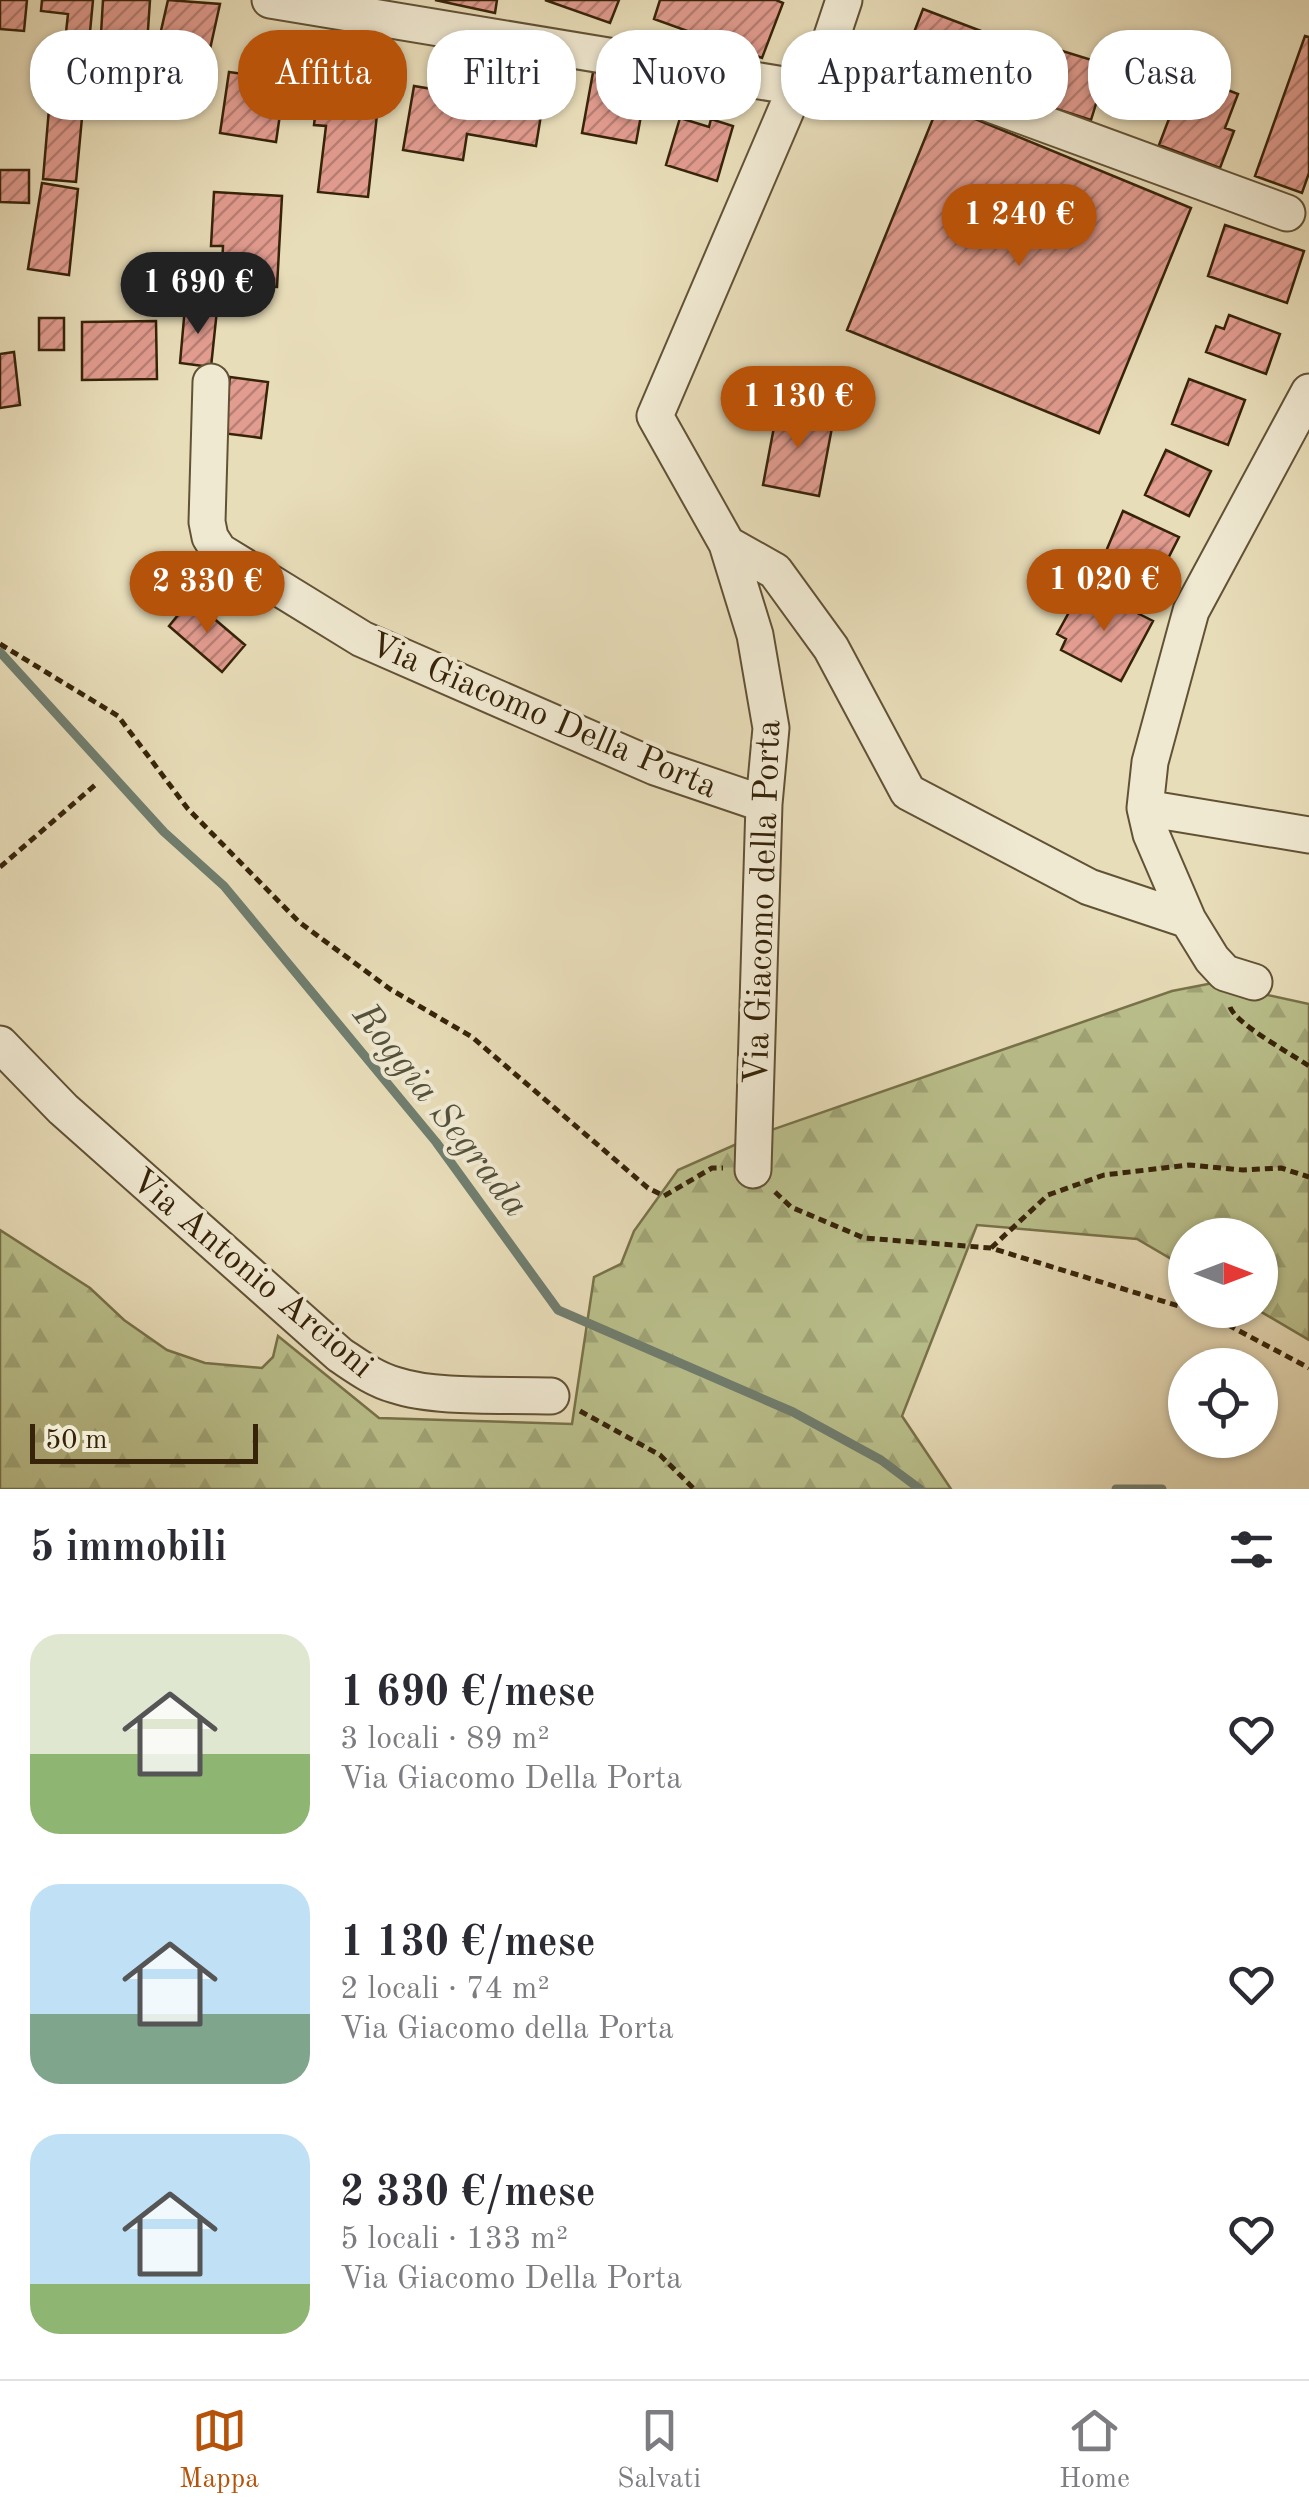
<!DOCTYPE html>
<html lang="it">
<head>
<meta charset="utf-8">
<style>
  body { margin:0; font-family:"Old Standard TT",serif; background:#f7f7f7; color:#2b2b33; height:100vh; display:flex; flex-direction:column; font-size:38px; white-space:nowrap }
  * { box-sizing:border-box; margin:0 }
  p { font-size:32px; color:#7c7c81 }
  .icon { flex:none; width:55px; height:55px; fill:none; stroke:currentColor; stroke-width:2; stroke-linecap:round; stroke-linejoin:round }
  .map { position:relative; height:1489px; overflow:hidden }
  .panel { display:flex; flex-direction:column; background:#fff; flex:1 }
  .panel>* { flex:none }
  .banner { position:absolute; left:30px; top:30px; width:1250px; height:90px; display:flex; gap:20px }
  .needle { width:65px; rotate:90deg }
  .fabs { position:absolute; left:1168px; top:1218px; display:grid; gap:20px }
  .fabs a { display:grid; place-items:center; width:110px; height:110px; border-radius:50%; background:#fff; box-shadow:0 2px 8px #0004; font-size:50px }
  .scale { position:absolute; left:30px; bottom:25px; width:228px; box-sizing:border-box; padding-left:10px; border:5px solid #362309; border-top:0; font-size:28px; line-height:35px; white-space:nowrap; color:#362309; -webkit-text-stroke:8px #f0e9d2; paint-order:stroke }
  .price { position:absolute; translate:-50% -85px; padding:0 22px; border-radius:35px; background:#b45309; color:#fff; font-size:32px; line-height:65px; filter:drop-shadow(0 2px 5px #0008) }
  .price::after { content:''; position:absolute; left:50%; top:60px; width:30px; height:22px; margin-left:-15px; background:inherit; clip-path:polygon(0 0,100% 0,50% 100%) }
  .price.selected { background:#222; color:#fff }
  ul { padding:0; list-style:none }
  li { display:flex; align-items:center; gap:30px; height:250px; padding:0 30px }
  li span { display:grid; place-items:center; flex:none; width:280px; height:200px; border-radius:30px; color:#555 }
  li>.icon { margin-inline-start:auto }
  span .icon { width:120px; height:120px; fill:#fffc; stroke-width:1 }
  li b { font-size:42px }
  h2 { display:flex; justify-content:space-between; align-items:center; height:120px; padding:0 30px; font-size:42px }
  .tag { padding:0 35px; border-radius:40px; background:#fff; box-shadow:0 2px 8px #0004; font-size:35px; line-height:90px }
  .tag.selected { background:#b45309; color:#fff }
  .tabs { display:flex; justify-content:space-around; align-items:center; height:140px; border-top:2px solid #e1e1e2; background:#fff; font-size:28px; color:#7c7c81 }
  .tabs a { display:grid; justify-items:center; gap:5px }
  .tabs .selected { color:#b45309 }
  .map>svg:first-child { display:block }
  .forest { fill:url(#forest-firs); stroke:#78724a; stroke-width:2.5 }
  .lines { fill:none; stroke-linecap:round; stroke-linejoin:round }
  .stream { stroke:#707e6f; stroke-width:9 }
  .building { fill:url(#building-hatch); stroke:#362309; stroke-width:2.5 }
  .street-casing { stroke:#625235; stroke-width:39 }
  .path { stroke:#362309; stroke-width:5; stroke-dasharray:8 5; stroke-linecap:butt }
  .street { stroke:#f0e9d2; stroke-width:35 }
  .labels { text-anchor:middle; stroke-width:8; stroke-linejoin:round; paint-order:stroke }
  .street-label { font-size:35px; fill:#362309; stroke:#f0e9d2 }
  .water-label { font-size:38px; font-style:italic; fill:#53513c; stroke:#f0e9d2 }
</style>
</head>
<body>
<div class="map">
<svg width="1309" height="1489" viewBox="0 0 1309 1489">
  <defs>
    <pattern id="forest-firs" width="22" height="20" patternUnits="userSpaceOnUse" patternTransform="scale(2.5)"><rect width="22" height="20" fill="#bac08c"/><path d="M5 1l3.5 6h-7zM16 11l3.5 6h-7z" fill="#a0a577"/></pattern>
    <pattern id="building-hatch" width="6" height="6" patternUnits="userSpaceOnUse" patternTransform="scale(2.5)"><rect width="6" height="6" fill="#e29c90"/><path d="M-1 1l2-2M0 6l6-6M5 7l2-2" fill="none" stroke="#b87f74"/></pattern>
  </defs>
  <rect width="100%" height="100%" fill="#e8ddb9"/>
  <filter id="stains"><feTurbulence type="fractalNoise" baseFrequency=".002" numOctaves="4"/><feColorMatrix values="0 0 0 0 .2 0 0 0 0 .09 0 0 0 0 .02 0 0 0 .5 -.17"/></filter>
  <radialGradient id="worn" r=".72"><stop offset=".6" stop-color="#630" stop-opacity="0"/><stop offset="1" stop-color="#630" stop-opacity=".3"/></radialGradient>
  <path class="forest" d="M1213,983L1309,1004V1340L1258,1310L1260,1235H1185V1267L1137,1239L977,1225L902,1416L951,1489H0V1230L90,1288L124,1320L167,1350L205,1363L262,1368L273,1357L278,1336L379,1418L572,1424L594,1277L621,1264L634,1231L678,1170L757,1135L1172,991Z"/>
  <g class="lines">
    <path class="stream" d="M0,652L164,832L224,886L436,1142L558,1310L793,1412L881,1460L920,1489
      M1116,1489H1162"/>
  </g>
  <path class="building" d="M0,0H27L24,31L0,29Z
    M42,0H93L76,182L43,179L54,50L64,51L68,14L41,11Z
    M103,0H150L147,45H154L152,89L98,85Z
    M168,0L220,4L197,108L158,99L171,37L160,35Z
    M435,0H497L495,13Z
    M545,0H619L610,23Z
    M660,0H776L783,3L762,58L654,19Z
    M923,9L997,37L981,82L906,53Z
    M1305,36L1309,37V173L1302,193L1255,176Z
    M1043,45L1108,65L1091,120L1047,106L1049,98L1029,91Z
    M321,62L382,69L368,197L318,192L326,126L314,125Z
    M594,67L648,77L636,143L582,133Z
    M229,72L285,80L276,142L220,133Z
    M484,73L546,84L536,146L467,134L463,160L403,150L414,86L480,97Z
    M1186,74L1238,94L1225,128L1234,131L1220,168L1159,145Z
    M939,104L1191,208L1099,433L847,330Z
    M680,118L709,127L711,119L733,126L717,181L666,165Z
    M0,170H29V203L0,202Z
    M42,183L78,189L69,275L28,269Z
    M214,192L282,196L277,287L221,284L223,246H211Z
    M1225,225L1304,251L1287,303L1208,276Z
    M185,307L217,310L211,367L180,363Z
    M1229,315L1280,334L1266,374L1206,352L1216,326L1224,329Z
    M39,318H64V350H39Z
    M156,321L157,379L82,380V322Z
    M14,352L20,405L0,408V354Z
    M230,377L268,382L261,438L214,432L227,400Z
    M1189,379L1245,400L1228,445L1172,424Z
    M778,406L834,417L819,496L763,485Z
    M1166,450L1211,471L1189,516L1145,495Z
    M1123,511L1179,537L1157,580L1104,556Z
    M1096,592L1153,621L1121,681L1061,650L1066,639L1057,634L1078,596L1091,603Z
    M191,599L245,645L222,672L169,626Z"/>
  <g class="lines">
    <defs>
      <path id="street" d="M270,0L796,87
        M829,45L1287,213
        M211,382L207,522L210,537L219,551L362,639L655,767L764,804
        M727,544L775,571L831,648L908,792L1089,887L1188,920
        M1145,808L1309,835
        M1254,982L1225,973L1212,959L1188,920L1151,834L1145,808L1150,762L1191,611L1309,392
        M0,1044L63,1109L340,1355C358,1367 374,1379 395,1385C437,1399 506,1394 551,1396
        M753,1170L764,804L771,728L755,635L727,544L655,416L796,87L829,45L844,0"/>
    </defs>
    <use href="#street" class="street-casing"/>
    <path class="path" d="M0,644L118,716L188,809L299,922L390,989L472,1037L648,1188L664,1196L712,1168H723
      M0,867L95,785
      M1230,1007C1236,1024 1290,1053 1309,1066
      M775,1192L791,1207L864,1238L991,1248L1185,1308
      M991,1248L1048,1195L1104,1175L1189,1165L1243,1170L1281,1168L1309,1177
      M1192,1310L1213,1317L1309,1368
      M580,1411L660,1455L694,1489"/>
    <use href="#street" class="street"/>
  </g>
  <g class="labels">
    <g class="street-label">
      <text transform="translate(544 714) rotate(23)" y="12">Via Giacomo Della Porta</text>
      <text transform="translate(761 902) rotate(-88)" y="12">Via Giacomo della Porta</text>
      <text transform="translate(253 1272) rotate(40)" y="12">Via Antonio Arcioni</text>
    </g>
    <g class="water-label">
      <text transform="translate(442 1109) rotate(52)" y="13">Roggia Segrada</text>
    </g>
  </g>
  <rect width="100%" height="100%" filter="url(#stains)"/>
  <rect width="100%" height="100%" fill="url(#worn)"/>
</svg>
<div class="fabs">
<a><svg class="needle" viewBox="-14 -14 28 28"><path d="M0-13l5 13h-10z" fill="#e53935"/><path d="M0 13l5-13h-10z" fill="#7c7c81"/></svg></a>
<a><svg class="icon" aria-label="locate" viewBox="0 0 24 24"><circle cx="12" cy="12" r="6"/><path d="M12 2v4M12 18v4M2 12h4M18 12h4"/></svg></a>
</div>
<div class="scale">50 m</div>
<b class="price" style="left:1019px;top:269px">1 240 €</b>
<b class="price selected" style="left:198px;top:337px">1 690 €</b>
<b class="price" style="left:798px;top:451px">1 130 €</b>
<b class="price" style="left:1104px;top:634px">1 020 €</b>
<b class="price" style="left:207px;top:636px">2 330 €</b>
<div class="banner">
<a class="tag">Compra</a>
<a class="tag selected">Affitta</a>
<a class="tag">Filtri</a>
<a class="tag">Nuovo</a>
<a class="tag">Appartamento</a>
<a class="tag">Casa</a>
</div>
</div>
<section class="panel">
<h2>5 immobili<svg class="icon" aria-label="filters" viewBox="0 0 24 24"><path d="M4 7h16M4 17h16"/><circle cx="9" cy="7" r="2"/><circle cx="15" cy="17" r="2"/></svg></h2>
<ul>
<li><span style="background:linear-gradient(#dfe7d0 60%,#8fb573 0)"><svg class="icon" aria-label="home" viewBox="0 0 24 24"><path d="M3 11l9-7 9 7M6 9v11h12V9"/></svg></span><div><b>1 690 €/mese</b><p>3 locali · 89 m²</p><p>Via Giacomo Della Porta</p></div><svg class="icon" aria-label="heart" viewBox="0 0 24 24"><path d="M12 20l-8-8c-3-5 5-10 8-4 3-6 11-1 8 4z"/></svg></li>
<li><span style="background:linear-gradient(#bfe0f5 65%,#7fa58c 0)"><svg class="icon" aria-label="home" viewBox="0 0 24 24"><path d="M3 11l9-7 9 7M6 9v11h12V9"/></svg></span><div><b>1 130 €/mese</b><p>2 locali · 74 m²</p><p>Via Giacomo della Porta</p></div><svg class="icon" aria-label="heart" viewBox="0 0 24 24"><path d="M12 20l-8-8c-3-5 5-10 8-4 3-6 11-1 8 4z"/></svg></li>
<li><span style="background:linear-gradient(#bfe0f5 75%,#8fb573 0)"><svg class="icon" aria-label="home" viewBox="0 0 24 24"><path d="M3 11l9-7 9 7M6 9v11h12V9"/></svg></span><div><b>2 330 €/mese</b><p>5 locali · 133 m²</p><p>Via Giacomo Della Porta</p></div><svg class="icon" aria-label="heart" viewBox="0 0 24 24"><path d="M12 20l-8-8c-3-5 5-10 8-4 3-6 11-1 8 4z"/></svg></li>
</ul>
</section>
<nav class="tabs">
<a class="selected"><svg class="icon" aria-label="map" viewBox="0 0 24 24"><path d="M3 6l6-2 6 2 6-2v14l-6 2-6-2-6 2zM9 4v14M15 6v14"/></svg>Mappa</a>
<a><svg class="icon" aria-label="saved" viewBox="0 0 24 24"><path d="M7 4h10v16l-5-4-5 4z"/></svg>Salvati</a>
<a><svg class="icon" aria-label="home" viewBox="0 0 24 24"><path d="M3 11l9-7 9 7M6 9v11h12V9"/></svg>Home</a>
</nav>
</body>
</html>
